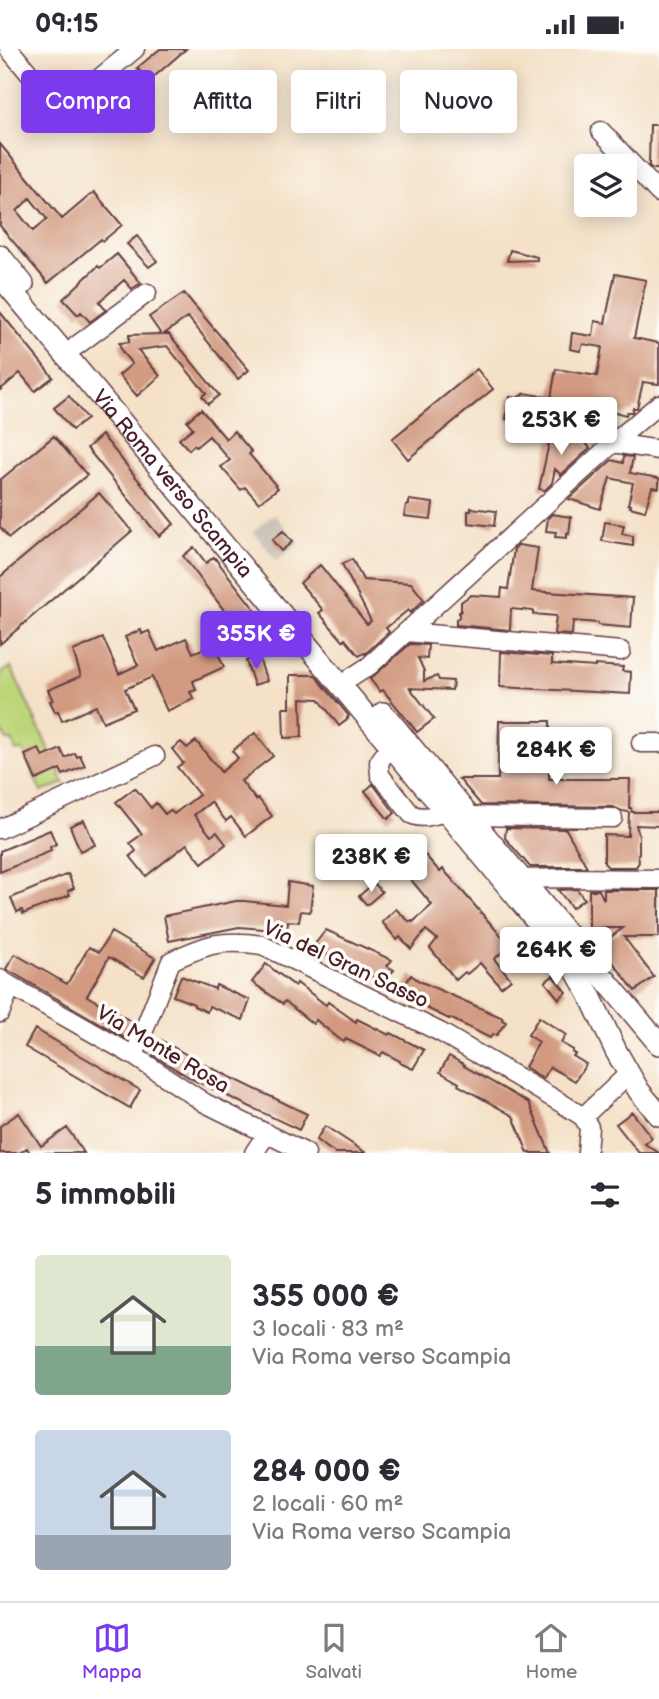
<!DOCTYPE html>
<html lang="it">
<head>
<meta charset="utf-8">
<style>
  body { margin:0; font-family:"Balsamiq Sans",sans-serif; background:#f7f7f7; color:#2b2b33; height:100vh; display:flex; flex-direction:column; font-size:26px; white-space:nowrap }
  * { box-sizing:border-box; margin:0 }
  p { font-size:23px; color:#7c7c81 }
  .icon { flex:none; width:38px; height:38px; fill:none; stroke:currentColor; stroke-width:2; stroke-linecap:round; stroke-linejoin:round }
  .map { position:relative; height:1104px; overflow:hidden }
  .details { display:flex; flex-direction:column; background:#fff; flex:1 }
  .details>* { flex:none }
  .hud { position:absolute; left:21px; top:21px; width:618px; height:63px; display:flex; gap:14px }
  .tools { position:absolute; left:574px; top:105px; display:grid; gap:14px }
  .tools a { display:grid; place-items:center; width:63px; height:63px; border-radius:7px; background:#fff; box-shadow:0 4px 18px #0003; font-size:35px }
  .price { position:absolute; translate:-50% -60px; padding:0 16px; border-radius:7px; background:#fff; color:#222; font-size:23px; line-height:46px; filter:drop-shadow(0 2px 4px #0008) }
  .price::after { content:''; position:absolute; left:50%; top:42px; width:21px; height:16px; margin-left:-10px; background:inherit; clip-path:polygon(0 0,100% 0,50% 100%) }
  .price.current { background:#7c3aed; color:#fff }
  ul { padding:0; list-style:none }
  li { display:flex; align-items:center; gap:21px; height:175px; padding:0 35px }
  li span { display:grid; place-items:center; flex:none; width:196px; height:140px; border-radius:7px; color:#555 }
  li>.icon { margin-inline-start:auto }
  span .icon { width:84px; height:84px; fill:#fffc; stroke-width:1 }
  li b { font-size:30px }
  h2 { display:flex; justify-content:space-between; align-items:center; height:84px; padding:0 35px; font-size:30px }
  .tag { padding:0 24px; border-radius:7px; background:#fff; box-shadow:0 4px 18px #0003; font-size:24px; line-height:63px }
  .tag.current { background:#7c3aed; color:#fff }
  .status { display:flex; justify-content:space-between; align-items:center; height:49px; padding:0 35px; background:#fff; direction:ltr }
  .status svg { height:19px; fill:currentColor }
  .menu { display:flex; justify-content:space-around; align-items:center; height:98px; border-top:2px solid #e1e1e2; background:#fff; font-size:19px; color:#7c7c81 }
  .menu a { display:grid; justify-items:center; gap:4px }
  .menu .current { color:#7c3aed }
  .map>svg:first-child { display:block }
  .industrial { fill:#cbc3b8 }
  .green { fill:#bdd579; stroke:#847a52; stroke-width:2 }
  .building { fill:#d29a80; fill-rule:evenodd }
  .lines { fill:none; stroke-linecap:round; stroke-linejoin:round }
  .minor-casing { stroke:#643c42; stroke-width:21 }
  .major-casing { stroke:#643c42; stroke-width:24 }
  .minor { stroke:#fff; stroke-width:18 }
  .major { stroke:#fff; stroke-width:21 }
  .labels { text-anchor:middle; stroke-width:7; stroke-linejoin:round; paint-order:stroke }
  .street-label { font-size:21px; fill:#4a1f2b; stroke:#fdfcf7 }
</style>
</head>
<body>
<div class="status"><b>09:15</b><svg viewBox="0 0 49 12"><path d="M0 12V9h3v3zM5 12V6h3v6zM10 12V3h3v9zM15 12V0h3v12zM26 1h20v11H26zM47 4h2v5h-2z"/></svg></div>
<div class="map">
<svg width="659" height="1104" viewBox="0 0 659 1104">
  <rect width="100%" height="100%" fill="#fdfcf7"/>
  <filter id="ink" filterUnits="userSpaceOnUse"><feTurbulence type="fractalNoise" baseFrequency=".0143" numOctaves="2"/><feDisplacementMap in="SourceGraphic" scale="14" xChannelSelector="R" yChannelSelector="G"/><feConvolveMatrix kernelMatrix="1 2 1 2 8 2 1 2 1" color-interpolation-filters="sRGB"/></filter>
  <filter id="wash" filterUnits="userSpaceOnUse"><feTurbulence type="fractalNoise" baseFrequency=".00686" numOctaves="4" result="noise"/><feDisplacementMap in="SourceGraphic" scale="28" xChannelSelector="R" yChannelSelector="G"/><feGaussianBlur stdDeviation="1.57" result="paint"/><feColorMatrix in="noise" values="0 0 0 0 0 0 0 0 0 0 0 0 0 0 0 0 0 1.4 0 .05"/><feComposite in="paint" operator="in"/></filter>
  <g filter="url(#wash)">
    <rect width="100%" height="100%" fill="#f4e1c7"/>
    <path class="industrial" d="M274,465L299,494L277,512L253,482Z"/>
    <path class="green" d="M11,618L64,734L41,743L23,701L16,702L12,691H7L0,680V625Z"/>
    <g id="blocks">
      <path class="building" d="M160,0H186L149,32L137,19Z
        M650,76H659V120H653L649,117Z
        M0,95L62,170L94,143L122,176L103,192L101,190L48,234L0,177ZM30,149L47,170L33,182L17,162Z
        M137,187L157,212L149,218L127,195Z
        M510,201L537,208V211L507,212Z
        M117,205L141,234L132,240L124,231L99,253L106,261L90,273L81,263L78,266L63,250L98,217L100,219Z
        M615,225L646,231L634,289L659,294V335L643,333L637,359H633L632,363H627L626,366L579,353L576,367L540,361L534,372L531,383L517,381L518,378L512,371L506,370L510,348L517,349L525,344L551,349L556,320L597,327L602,298L583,295L580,302L570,300L572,284L593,287L595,272L605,274Z
        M184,244L249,321L238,330L188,268L164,285H169L219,346L208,355L202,347L206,344L167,297L138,301L160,327L137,347L119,326L132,315L122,303L119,294L129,293V286L161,285L149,268Z
        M0,263L53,328L35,342L20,324L0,341Z
        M477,320L493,340L408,410L392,390Z
        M69,347L87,370L72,381L54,359Z
        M201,360L226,390L234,382L252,403L249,405L278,439L259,454L245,438L241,441L221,418L230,411L209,387L196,398L194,396L189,401L179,390L193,379L187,372Z
        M551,385L573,390L578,385L590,399L561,426L555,420L552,434L545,441L539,440Z
        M102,386L174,475L159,487L87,399Z
        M54,387L87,426L9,489L0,478V431Z
        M624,407L633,408L630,424L659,429V439L652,438L645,462L630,458L631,456L628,455L633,434L610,429L600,460L569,450L612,411L623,414Z
        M99,444L132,482L0,595V528Z
        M409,451L433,454L431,470L404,467L406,456H409Z
        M471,459L496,462L494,477L468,474V462H471Z
        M552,465L571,468L569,485L567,484V489L555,488L556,483L546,482L548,469Z
        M605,473L624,476L622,485L633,487V497L602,492Z
        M283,482L292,493L281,502L272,491Z
        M518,496L538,499L532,542L633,549L631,579L598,576V574L573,572L572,586L554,585L556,567L533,565V562L511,560L510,581L456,576V570L459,569V563L461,562V553L465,550L471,546L501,548L502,539L508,540L514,500Z
        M194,498L206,514L214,508L255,561L230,569L183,507Z
        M352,510L363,531L411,534L424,551L410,564L408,561L386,579L389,583L365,605L364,604L359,607L345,590L343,592L319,564L323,561L300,534L320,516L367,575L371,572L342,515Z
        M141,581L142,585L149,582L158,602L186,589L193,604L214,595L224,618L193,632L196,641L190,643L194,650L167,662L152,628L125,640L134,660L103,673L96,657L62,672L58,662L55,663L50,652L53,651L48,641L81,627L73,602L103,589L119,625L138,616L125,588Z
        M410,595L428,596L427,610L418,609L424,622V632L437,627L439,631L453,632L452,641L410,639L434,670L417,683L383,641L380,643L370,630Z
        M501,603L552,607V615L595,618V616L623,618L622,622L631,623L630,645L500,638Z
        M258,607L267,632L254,636L246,612Z
        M290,626H315L349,667L347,669L348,670L339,677L319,650L301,649L302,688L284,689L283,659H290Z
        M499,672H550L549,730H630L629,759H631L632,763H659V777L636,776L639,787V804L638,805L639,813L636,818H608L604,814V786L628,787L629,763L622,762L613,758L481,756L459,730H498Z
        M255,684L273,707L241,732L256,751L258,749L272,767L246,787L231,768L226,772L211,753L194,766L211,787L217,783L226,795L202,814L187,795L146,827L130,807L136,802L130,794L142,785L116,753L135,739L151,759L156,754L165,765L170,761L174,765L199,746L177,718L183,714L172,700L181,693L187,699L196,692L221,723L238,709L232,702Z
        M39,700L43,708L61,700L65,709L75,704L77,708L80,706L85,717L63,726L60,720L36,731L25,706Z
        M373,735L395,764L388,770L365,742Z
        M84,771L95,796L80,802L70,777Z
        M506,779L566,780L587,818H530L505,789Z
        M50,781L56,795L50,798L51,802L0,823V802Z
        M412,802L419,811L425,806L440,823L443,820L510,897L494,910L511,930L501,938L480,914L467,925L465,923L456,931L430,899L437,890L426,881L411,900L400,888L397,891L382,873L396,860L403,867L410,873L412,872L413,873L432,856L397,814Z
        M68,825L74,839L68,842L70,846L23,865L22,861L17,863L11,849Z
        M288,833L313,837L310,863L301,862L299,873L288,872L287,882L239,878L169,892L164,867L236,852H244L286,856Z
        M374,834L382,843L367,856L359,847Z
        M577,840L584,850L572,859L558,841Z
        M589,841H599L604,851V841H659V888H624L654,928L635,942L600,896L623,879H589Z
        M326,881L392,911L387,917L394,921L383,934L322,903L324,900L315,895Z
        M111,883L155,909L144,928L109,908L87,947L134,974L125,989L6,920L15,905L67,935L89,898L99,903Z
        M266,915L295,937L297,934L326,956L328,953L356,973L357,970L389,986L391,984L424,1001L413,1020L400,1014V1012L383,1003L380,1007L346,990L343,993L316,971L313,975L285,952L283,955L252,933Z
        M411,926L419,932L503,969L502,971L506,973L496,987L493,985L490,989L450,969L449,970L406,949L408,945L402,940Z
        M181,927L215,940L216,936L250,951L243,971L209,957L207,963L194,957V955L173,947Z
        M553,927L566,943L559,950L545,933Z
        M539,968L566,986L561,994L573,1001L572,1003L575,1005L573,1007L586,1015L575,1032L550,1018L543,1030L525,1018L539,993L528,986Z
        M35,980L140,1041L130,1059L25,998Z
        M161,991L201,1014L307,1065L299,1081L192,1030L164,1013L153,1006Z
        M449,1007L465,1016L464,1017L529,1054L550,1104H528L513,1067L458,1036L459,1034L440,1023Z
        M632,1063L652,1089L645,1095L659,1104H639L616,1075Z
        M19,1064L41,1097L67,1079L84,1104H30L27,1099L19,1104H0V1077Z
        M325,1077L366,1104H335L316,1091Z"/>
    </g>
  </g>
  <g filter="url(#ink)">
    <use href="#blocks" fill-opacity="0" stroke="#643c42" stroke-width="2"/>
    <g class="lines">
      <defs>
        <path id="minor" d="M9,0L34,30L49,40L64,42L85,41L135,0
          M601,82L659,144
          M76,297L147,244
          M613,394L659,401
          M406,583L621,602
          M352,628L369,617L613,394L659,355
          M641,694H659
          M391,696L379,713L380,726L411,765C423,771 434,766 446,763
          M460,770L469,767L613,769
          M0,780L155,707
          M522,830L566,829L659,830
          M0,930L11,937L134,1007L205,1054L306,1104
          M0,964L11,937
          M134,1007L171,912C207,895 222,890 262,896L440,983L563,1055L583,1068L589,1078L587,1104
          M583,1068L623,1030L630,1026
          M254,1104L267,1084"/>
        <g id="major">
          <path d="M0,207L23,235"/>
          <path id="s1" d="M0,227L571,913L590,947L616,1002L639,1042L659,1066"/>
          <path d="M383,664L659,995"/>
        </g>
      </defs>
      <use href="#minor" class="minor-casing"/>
      <use href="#major" class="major-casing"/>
      <use href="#minor" class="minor"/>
      <use href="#major" class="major"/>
    </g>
  </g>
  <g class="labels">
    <g class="street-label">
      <text dy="7" stroke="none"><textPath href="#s1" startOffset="270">Via Roma verso Scampia</textPath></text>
      <text transform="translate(346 915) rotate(25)" y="7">Via del Gran Sasso</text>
      <text transform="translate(163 1000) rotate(31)" y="7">Via Monte Rosa</text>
    </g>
  </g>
</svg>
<div class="tools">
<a><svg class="icon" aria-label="layers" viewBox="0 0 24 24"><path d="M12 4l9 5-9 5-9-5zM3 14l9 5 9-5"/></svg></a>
</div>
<b class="price" style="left:561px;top:408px">253K €</b>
<b class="price current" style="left:256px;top:622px">355K €</b>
<b class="price" style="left:556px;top:738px">284K €</b>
<b class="price" style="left:371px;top:845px">238K €</b>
<b class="price" style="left:556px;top:938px">264K €</b>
<div class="hud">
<a class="tag current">Compra</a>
<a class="tag">Affitta</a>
<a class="tag">Filtri</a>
<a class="tag">Nuovo</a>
</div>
</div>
<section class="details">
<h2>5 immobili<svg class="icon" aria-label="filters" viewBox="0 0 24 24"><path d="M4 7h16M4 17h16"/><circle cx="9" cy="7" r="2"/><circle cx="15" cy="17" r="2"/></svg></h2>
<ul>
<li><span style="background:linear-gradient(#dfe7d0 65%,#7fa58c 0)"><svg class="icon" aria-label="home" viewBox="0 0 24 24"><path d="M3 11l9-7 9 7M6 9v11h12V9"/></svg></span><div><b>355 000 €</b><p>3 locali · 83 m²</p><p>Via Roma verso Scampia</p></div></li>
<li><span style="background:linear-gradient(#c9d6e8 75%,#9aa5b1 0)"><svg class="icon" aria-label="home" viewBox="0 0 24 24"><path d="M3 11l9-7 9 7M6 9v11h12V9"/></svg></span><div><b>284 000 €</b><p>2 locali · 60 m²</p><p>Via Roma verso Scampia</p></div></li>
</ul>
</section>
<nav class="menu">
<a class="current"><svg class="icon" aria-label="map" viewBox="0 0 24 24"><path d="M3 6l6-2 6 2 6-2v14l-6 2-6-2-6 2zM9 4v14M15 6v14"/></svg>Mappa</a>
<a><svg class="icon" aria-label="saved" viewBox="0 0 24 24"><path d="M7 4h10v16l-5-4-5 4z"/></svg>Salvati</a>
<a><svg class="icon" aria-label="home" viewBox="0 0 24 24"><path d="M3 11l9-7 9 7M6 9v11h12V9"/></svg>Home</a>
</nav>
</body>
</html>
